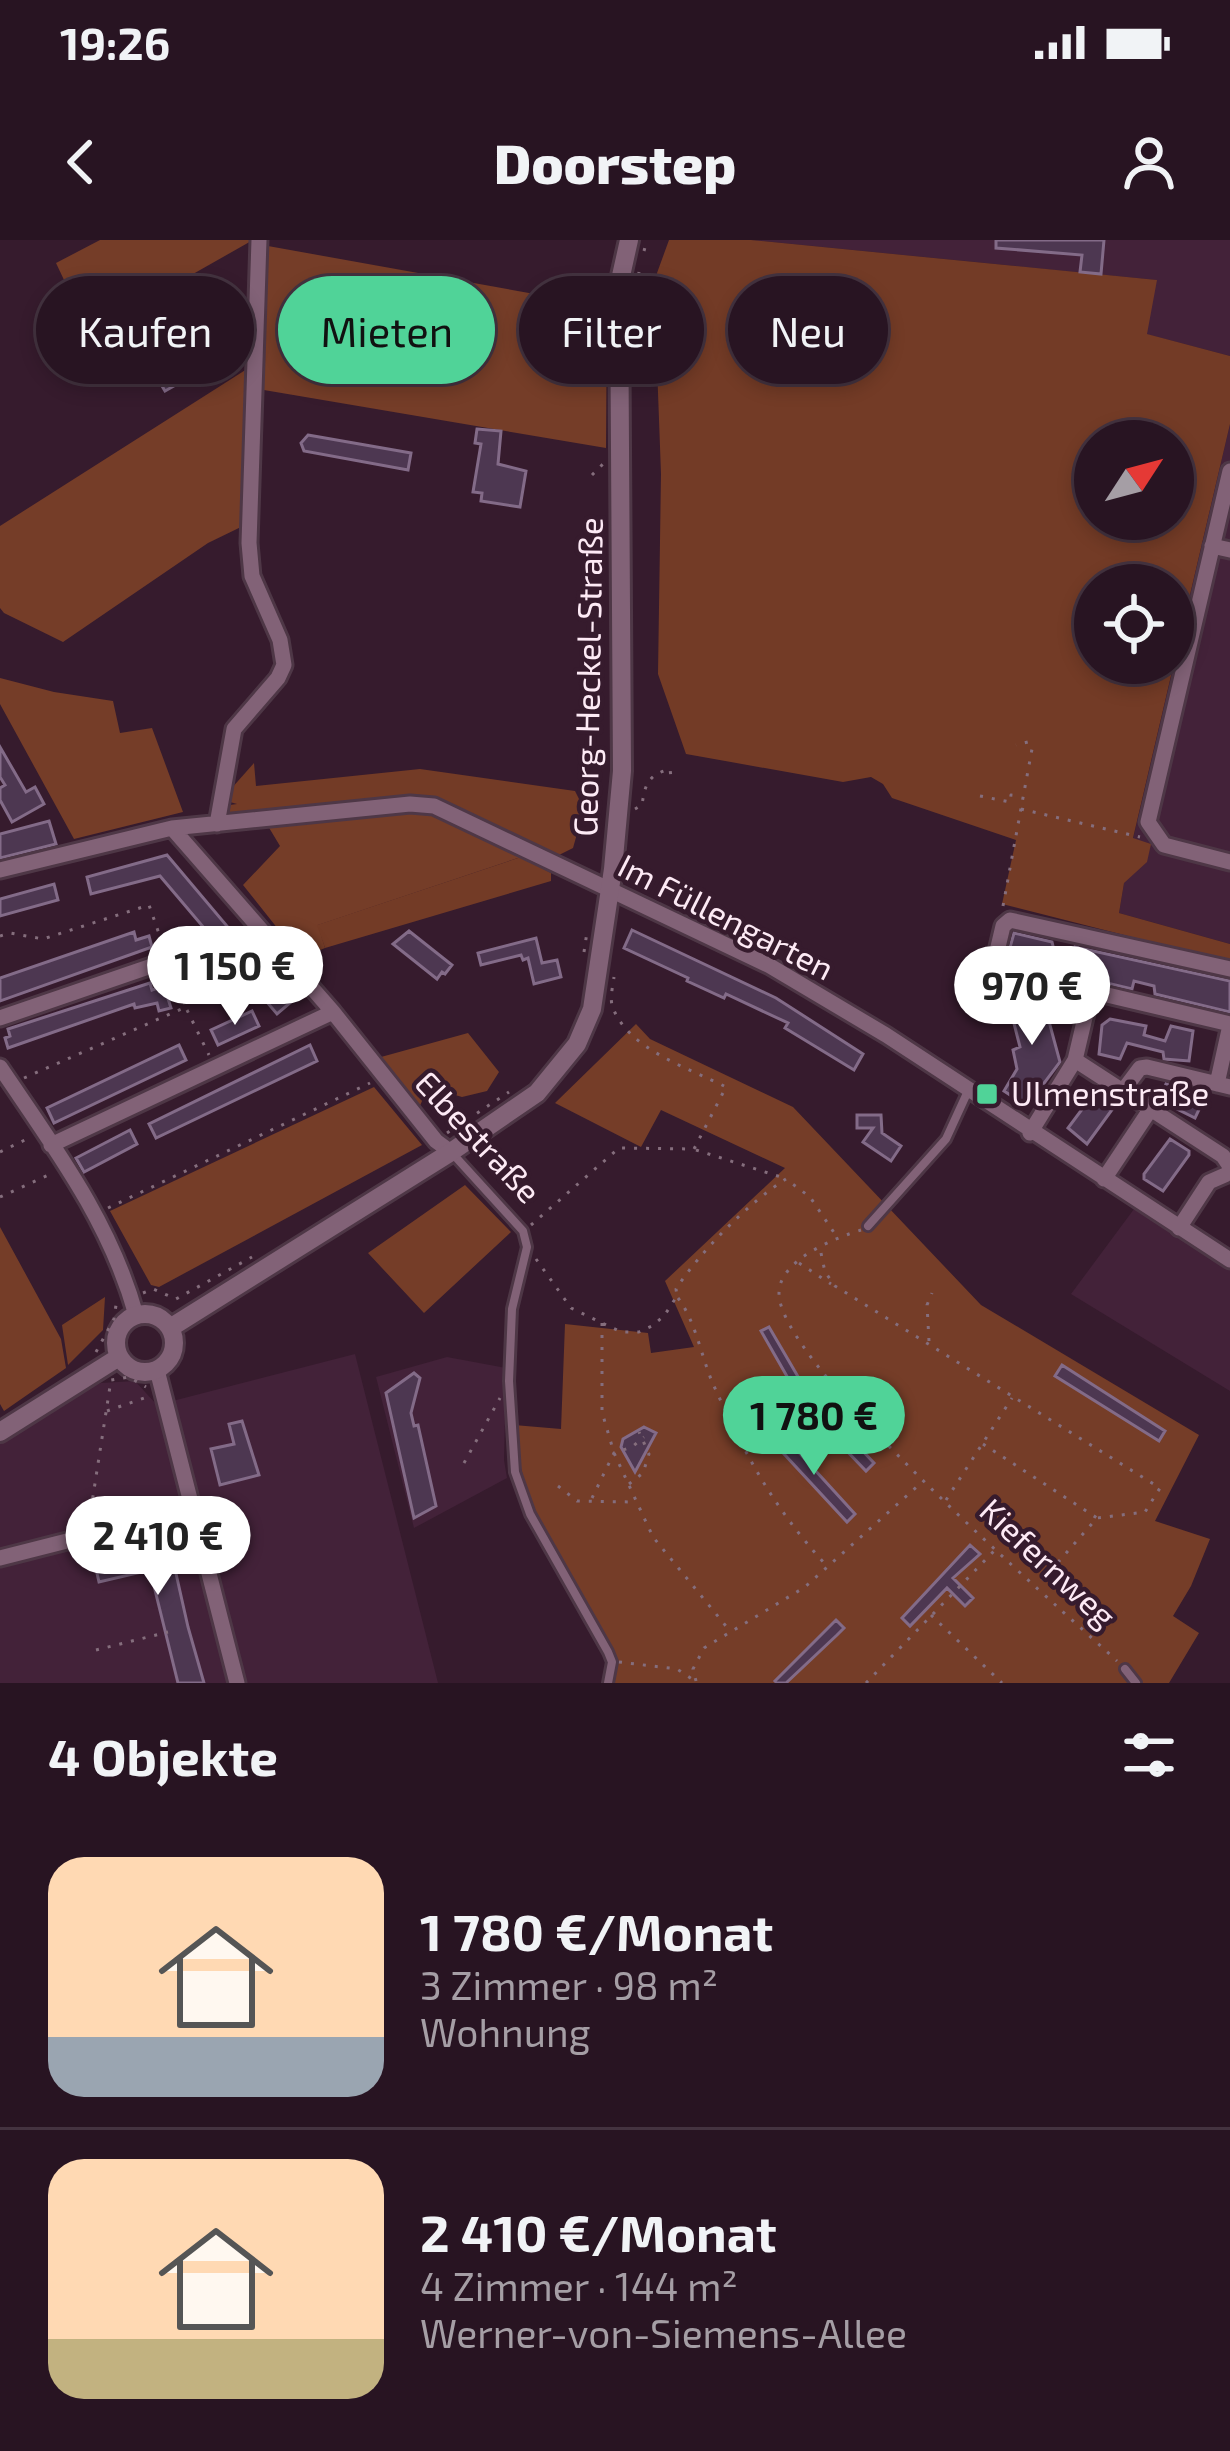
<!DOCTYPE html>
<html lang="de">
<head>
<meta charset="utf-8">
<style>
  body { margin:0; font-family:"Exo 2",sans-serif; background:#301d2a; color:#f1f3f6; height:100vh; display:flex; flex-direction:column; font-size:45px; white-space:nowrap }
  * { box-sizing:border-box; margin:0 }
  p { font-size:39px; color:#a59ea5 }
  .icon { flex:none; width:66px; height:66px; fill:none; stroke:currentColor; stroke-width:2; stroke-linecap:round; stroke-linejoin:round }
  .map { position:relative; height:1443px; overflow:hidden }
  .panel { display:flex; flex-direction:column; background:#281422; flex:1 }
  .panel>* { flex:none }
  .guide { position:absolute; left:36px; top:36px; width:1158px; height:108px; display:flex; gap:24px }
  .needle { width:78px; rotate:54deg }
  .buttons { position:absolute; left:1074px; top:180px; display:grid; gap:24px }
  .buttons a { display:grid; place-items:center; width:120px; height:120px; border-radius:50%; background:#281422; box-shadow:0 6px 18px #0003,0 0 0 3px #443340; font-size:60px }
  .price { position:absolute; translate:-50% -102px; padding:0 27px; border-radius:42px; background:#fff; color:#222; font-size:39px; line-height:78px; filter:drop-shadow(0 3px 6px #0008) }
  .price::after { content:''; position:absolute; left:50%; top:72px; width:36px; height:27px; margin-left:-18px; background:inherit; clip-path:polygon(0 0,100% 0,50% 100%) }
  .price.selected { background:#50d398; color:#111 }
  ul { padding:0; list-style:none }
  li { display:flex; align-items:center; gap:36px; height:300px; padding:0 48px }
  li+li { border-top:3px solid #443340 }
  li span { display:grid; place-items:center; flex:none; width:336px; height:240px; border-radius:36px; color:#555 }
  li>.icon { margin-inline-start:auto }
  span .icon { width:144px; height:144px; fill:#fffc; stroke-width:1 }
  li b { font-size:51px }
  h2 { display:flex; justify-content:space-between; align-items:center; height:144px; padding:0 48px; font-size:51px }
  .tag { padding:0 42px; border-radius:54px; background:#281422; box-shadow:0 6px 18px #0003,0 0 0 3px #443340; font-size:42px; line-height:108px }
  .tag.selected { background:#50d398; color:#111 }
  .status { display:flex; justify-content:space-between; align-items:center; height:84px; padding:0 60px; background:#281422; direction:ltr }
  .status svg { height:33px; fill:currentColor }
  header { display:flex; justify-content:space-between; align-items:center; height:156px; padding:0 48px; background:#281422; font-size:54px; font-weight:800 }
  .map>svg:first-child { display:block }
  .built { fill:#432239 }
  .green { fill:#753d28 }
  .forest { fill:#733b26; fill-rule:evenodd }
  .building { fill:#4d3751; stroke:#836b88; stroke-width:3 }
  .lines { fill:none; stroke-linecap:round; stroke-linejoin:round }
  .service-casing { stroke:#4e3746; stroke-width:14 }
  .minor-casing { stroke:#4e3746; stroke-width:21 }
  .tertiary-casing { stroke:#4e3746; stroke-width:24 }
  .path { stroke:#856e7d; stroke-width:3; stroke-dasharray:3 9; stroke-linecap:butt }
  .service { stroke:#826277; stroke-width:8 }
  .minor { stroke:#826277; stroke-width:15 }
  .tertiary { stroke:#826277; stroke-width:18 }
  .poi-dot { fill:#50d398; stroke:#361b2d; stroke-width:4.5 }
  .labels { text-anchor:middle; stroke-width:9; stroke-linejoin:round; paint-order:stroke }
  .street-label { font-size:33px; fill:#fdeaf5; stroke:#361b2d }
  .poi-label { font-size:33px; fill:#fdeaf5; stroke:#361b2d; text-anchor:start }
</style>
</head>
<body>
<div class="status"><b>19:26</b><svg viewBox="0 0 49 12"><path d="M0 12V9h3v3zM5 12V6h3v6zM10 12V3h3v9zM15 12V0h3v12zM26 1h20v11H26zM47 4h2v5h-2z"/></svg></div>
<header><svg class="icon" aria-label="back" viewBox="0 0 24 24"><path d="M15 5l-7 7 7 7"/></svg>Doorstep<svg class="icon" aria-label="person" viewBox="0 0 24 24"><circle cx="12" cy="8" r="4"/><path d="M4 21q1-7 8-7t8 7"/></svg></header>
<div class="map">
<svg width="1230" height="1443" viewBox="0 0 1230 1443">
  <rect width="100%" height="100%" fill="#361b2d"/>
  <path class="built" d="M751,0H1230V116L1146,94L1156,40Z
    M1230,184V704L1119,673L1124,643L1150,604L1133,599Z
    M1137,965L1230,1025V1151L1071,1054Z
    M355,1114L438,1443H0V1202L72,1156L101,1143L135,1141L157,1165Z
    M447,1117L506,1128L504,1220L507,1238L414,1288L376,1137Z"/>
  <path class="green" d="M100,0H253L89,93L56,23Z
    M268,6L607,67L606,208L258,149Z
    M247,129L243,286L208,303L63,402L4,373L0,368V286Z
    M0,438L54,452L113,461L120,493L152,488L183,572L74,599L0,464Z
    M413,571L456,581L521,617L318,685L325,708L301,718L243,645L280,606L268,586Z
    M636,784L650,799L793,867L981,1065L1199,1195L1155,1281L1210,1299L1191,1346L1173,1376L1199,1393L1169,1443H613L617,1421L613,1409C572,1337 519,1269 514,1185L561,1189L565,1084L648,1093L651,1113L694,1107L665,1041L785,928L661,870L641,907L555,863Z
    M468,793L499,832L487,851L462,857L428,847L419,868L381,817Z
    M374,847L422,905L159,1047L151,1045L110,971Z
    M465,945L511,992L424,1073L368,1013Z
    M0,987L61,1099L66,1128L4,1171L0,1164Z"/>
  <path class="forest" d="M669,0H751L1157,40L1147,94L1230,116V184L1133,598L1151,604L1147,622L1124,643L1119,673L1230,704V722L1002,664L1016,600L892,558L883,544L871,537L843,542L686,514L658,434L661,234L655,71L657,33ZM1095,201H1173V279H1095ZM1095,345H1173V423H1095Z
    M254,523L256,546L420,529L575,551L584,569L573,608L553,618L437,559L411,557L229,578L230,565L237,564L230,562V550Z
    M521,617L551,633V641L325,708L317,685Z
    M105,1057L103,1090L68,1125L62,1085Z"/>
  <path class="building" d="M996,0H1104L1101,34L1080,32L1082,15L996,8Z
    M183,114L195,134L165,151L153,131Z
    M477,189L501,191L498,224L526,231L520,267L481,261L482,253L473,252L481,204L475,203Z
    M308,195L411,213L408,230L304,211L301,203Z
    M0,507L26,552L35,547L44,564L12,582L0,560V548L5,545L0,537Z
    M49,581L56,604L0,618V594Z
    M167,615L291,762L277,774L160,636L91,654L87,637Z
    M54,644L58,660L0,676V659Z
    M632,690L776,758L863,814L854,830L785,788L788,783L726,754L724,758L687,741L688,738L624,708Z
    M409,691L452,725L445,734L442,732L437,739L393,704Z
    M134,692L136,700L149,696L152,707L0,761V738Z
    M1014,693L1052,702L1054,710L1073,715L1075,707L1230,741V772L1155,754L1154,746L1134,741L1132,749L1090,739L1088,732L1050,723L1049,728L1025,723L1024,715L1009,711Z
    M536,698L542,723L557,720L561,737L534,744L528,718L523,720L521,715L481,725L478,713Z
    M150,743L152,750L164,746L171,768L159,771L157,763L135,768L134,764L8,808L5,798L10,796L8,789Z
    M1041,752L1060,822L1027,866L1004,851L1017,829L1013,810L1020,807L1008,760Z
    M252,771L259,786L218,805L211,790Z
    M1110,779L1146,786L1144,795L1165,801L1171,786L1193,791L1189,821L1164,819L1163,812L1127,803L1120,819L1099,814L1102,785Z
    M179,805L186,820L54,883L47,868Z
    M310,805L317,821L156,898L149,884Z
    M1166,844L1204,859L1195,878L1159,860Z
    M1095,852L1114,867L1087,904L1068,888Z
    M857,875H881L882,893L901,906L891,921L863,902L873,888H857Z
    M130,890L137,904L84,932L76,918Z
    M1170,899L1189,911V915L1163,951L1144,939V934Z
    M769,1087L807,1152L874,1223L866,1231L804,1166L761,1091Z
    M1062,1125L1165,1191L1159,1201L1055,1136Z
    M414,1133L420,1138L411,1173L414,1186L418,1185L436,1266L414,1278L386,1153Z
    M242,1181L259,1235L220,1245L211,1209L234,1204L229,1184Z
    M644,1187L656,1193L635,1232L621,1207L623,1199Z
    M782,1194L855,1274L847,1282L773,1202Z
    M168,1298L188,1387L204,1443H178L150,1330L99,1342L93,1316Z
    M970,1305L980,1314L953,1338L973,1358L965,1366L947,1348L910,1386L902,1378Z
    M836,1380L844,1388L837,1395L786,1443H777L775,1441Z"/>
  <g class="lines">
    <defs>
      <path id="service" d="M452,913L523,991L527,1007L512,1069L509,1141L515,1232L530,1274L608,1412L612,1422L608,1443
        M868,986L946,899L968,851
        M1125,1429L1136,1443"/>
      <path id="minor" d="M1230,231L1148,582L1164,605L1230,622
        M1212,306L1230,310
        M217,584L234,489L278,438L284,425L280,400L252,336L249,303L259,0
        M172,588L333,772L436,901L451,912
        M0,630L172,588L410,564L434,566L770,726L886,795L1230,1020
        M1230,729L1010,680L1003,686L993,728L1230,784
        M0,778L169,720
        M1075,820L1223,916L1229,925
        M0,827C54,907 110,981 136,1075
        M1217,844L1230,785
        M1122,852L1140,828L1147,827L1230,847
        M1030,893L1075,820L1091,752
        M51,905L333,772
        M1104,939L1150,870
        M1179,988L1209,942L1225,935
        M157,1130L237,1443
        M0,1318L193,1269"/>
      <path id="tertiary" d="M116 1103a29 29 0 1 1 58 0a29 29 0 1 1-58 0Z
        M170,1088L451,912L537,853L577,804L592,769L613,629L622,531L619,45L629,0
        M0,1192L119,1117"/>
    </defs>
    <use href="#service" class="service-casing"/>
    <use href="#minor" class="minor-casing"/>
    <use href="#tertiary" class="tertiary-casing"/>
    <path class="path" d="M644,11L647,0
      M636,58L639,32
      M592,235L603,224
      M980,556L1010,562L1011,555L1020,557
      M635,569L642,565C645,544 648,535 670,529L671,537
      M1021,569L1140,597
      M1003,666L1032,509L1028,502L1016,505
      M0,696L10,693L43,699L149,665L164,708
      M584,712L587,692
      M187,770L209,815
      M24,838L186,767L173,733
      M447,893L509,852
      M696,910L784,938
      M0,912L31,897
      M0,957L53,933
      M108,968L370,843
      M531,985L619,908L694,909L726,847C689,828 626,809 612,765C610,757 613,745 614,737
      M861,990C835,998 779,1020 779,1053C778,1124 1056,1364 1117,1421
      M821,1013L825,1032L835,1046L1160,1248L1145,1272L1097,1278L1039,1344
      M536,1019L571,1068L621,1092H639L652,1086L664,1076L677,1056L676,1049C699,1013 749,962 786,939L810,957L837,997
      M799,1023L831,1044
      M143,1053L153,1049L176,1059L252,1017
      M678,1058C696,1082 701,1116 713,1144C746,1216 772,1266 826,1325
      M602,1083V1172L614,1213L653,1297L730,1391
      M929,1101L927,1065L932,1053
      M96,1112L114,1079L116,1065
      M107,1171L144,1158
      M983,1204L1097,1278
      M464,1223L500,1158
      M629,1244L643,1233L649,1214L639,1192
      M558,1246L577,1261L634,1262
      M592,1258L614,1213L632,1207L644,1197
      M946,1260L1012,1158
      M89,1282L111,1140L129,1137L146,1147
      M931,1375L1002,1443
      M96,1410L168,1392
      M619,1422L677,1429L698,1443
      M696,1441L693,1429L704,1408L805,1347L922,1242
      M866,1443L994,1311"/>
    <use href="#service" class="service"/>
    <use href="#minor" class="minor"/>
    <use href="#tertiary" class="tertiary"/>
  </g>
  <rect class="poi-dot" x="975" y="842" width="24" height="24" rx="6"/>
  <g class="labels">
    <g class="street-label">
      <text transform="translate(588 437) rotate(-89)" y="12">Georg-Heckel-Straße</text>
      <text transform="translate(726 677) rotate(27)" y="12">Im Füllengarten</text>
      <text transform="translate(478 897) rotate(47)" y="12">Elbestraße</text>
      <text transform="translate(1048 1323) rotate(43)" y="12">Kiefernweg</text>
    </g>
    <g class="poi-label">
      <text x="1011" y="866">Ulmenstraße</text>
    </g>
  </g>
</svg>
<div class="buttons">
<a><svg class="needle" viewBox="-14 -14 28 28"><path d="M0-13l5 13h-10z" fill="#e53935"/><path d="M0 13l5-13h-10z" fill="#a59ea5"/></svg></a>
<a><svg class="icon" aria-label="locate" viewBox="0 0 24 24"><circle cx="12" cy="12" r="6"/><path d="M12 2v4M12 18v4M2 12h4M18 12h4"/></svg></a>
</div>
<b class="price" style="left:235px;top:788px">1 150 €</b>
<b class="price" style="left:1032px;top:808px">970 €</b>
<b class="price selected" style="left:814px;top:1238px">1 780 €</b>
<b class="price" style="left:158px;top:1358px">2 410 €</b>
<div class="guide">
<a class="tag">Kaufen</a>
<a class="tag selected">Mieten</a>
<a class="tag">Filter</a>
<a class="tag">Neu</a>
</div>
</div>
<section class="panel">
<h2>4 Objekte<svg class="icon" aria-label="filters" viewBox="0 0 24 24"><path d="M4 7h16M4 17h16"/><circle cx="9" cy="7" r="2"/><circle cx="15" cy="17" r="2"/></svg></h2>
<ul>
<li><span style="background:linear-gradient(#ffd9b3 75%,#9aa5b1 0)"><svg class="icon" aria-label="home" viewBox="0 0 24 24"><path d="M3 11l9-7 9 7M6 9v11h12V9"/></svg></span><div><b>1 780 €/Monat</b><p>3 Zimmer · 98 m²</p><p>Wohnung</p></div></li>
<li><span style="background:linear-gradient(#ffd9b3 75%,#c2b280 0)"><svg class="icon" aria-label="home" viewBox="0 0 24 24"><path d="M3 11l9-7 9 7M6 9v11h12V9"/></svg></span><div><b>2 410 €/Monat</b><p>4 Zimmer · 144 m²</p><p>Werner-von-Siemens-Allee</p></div></li>
</ul>
</section>
</body>
</html>
